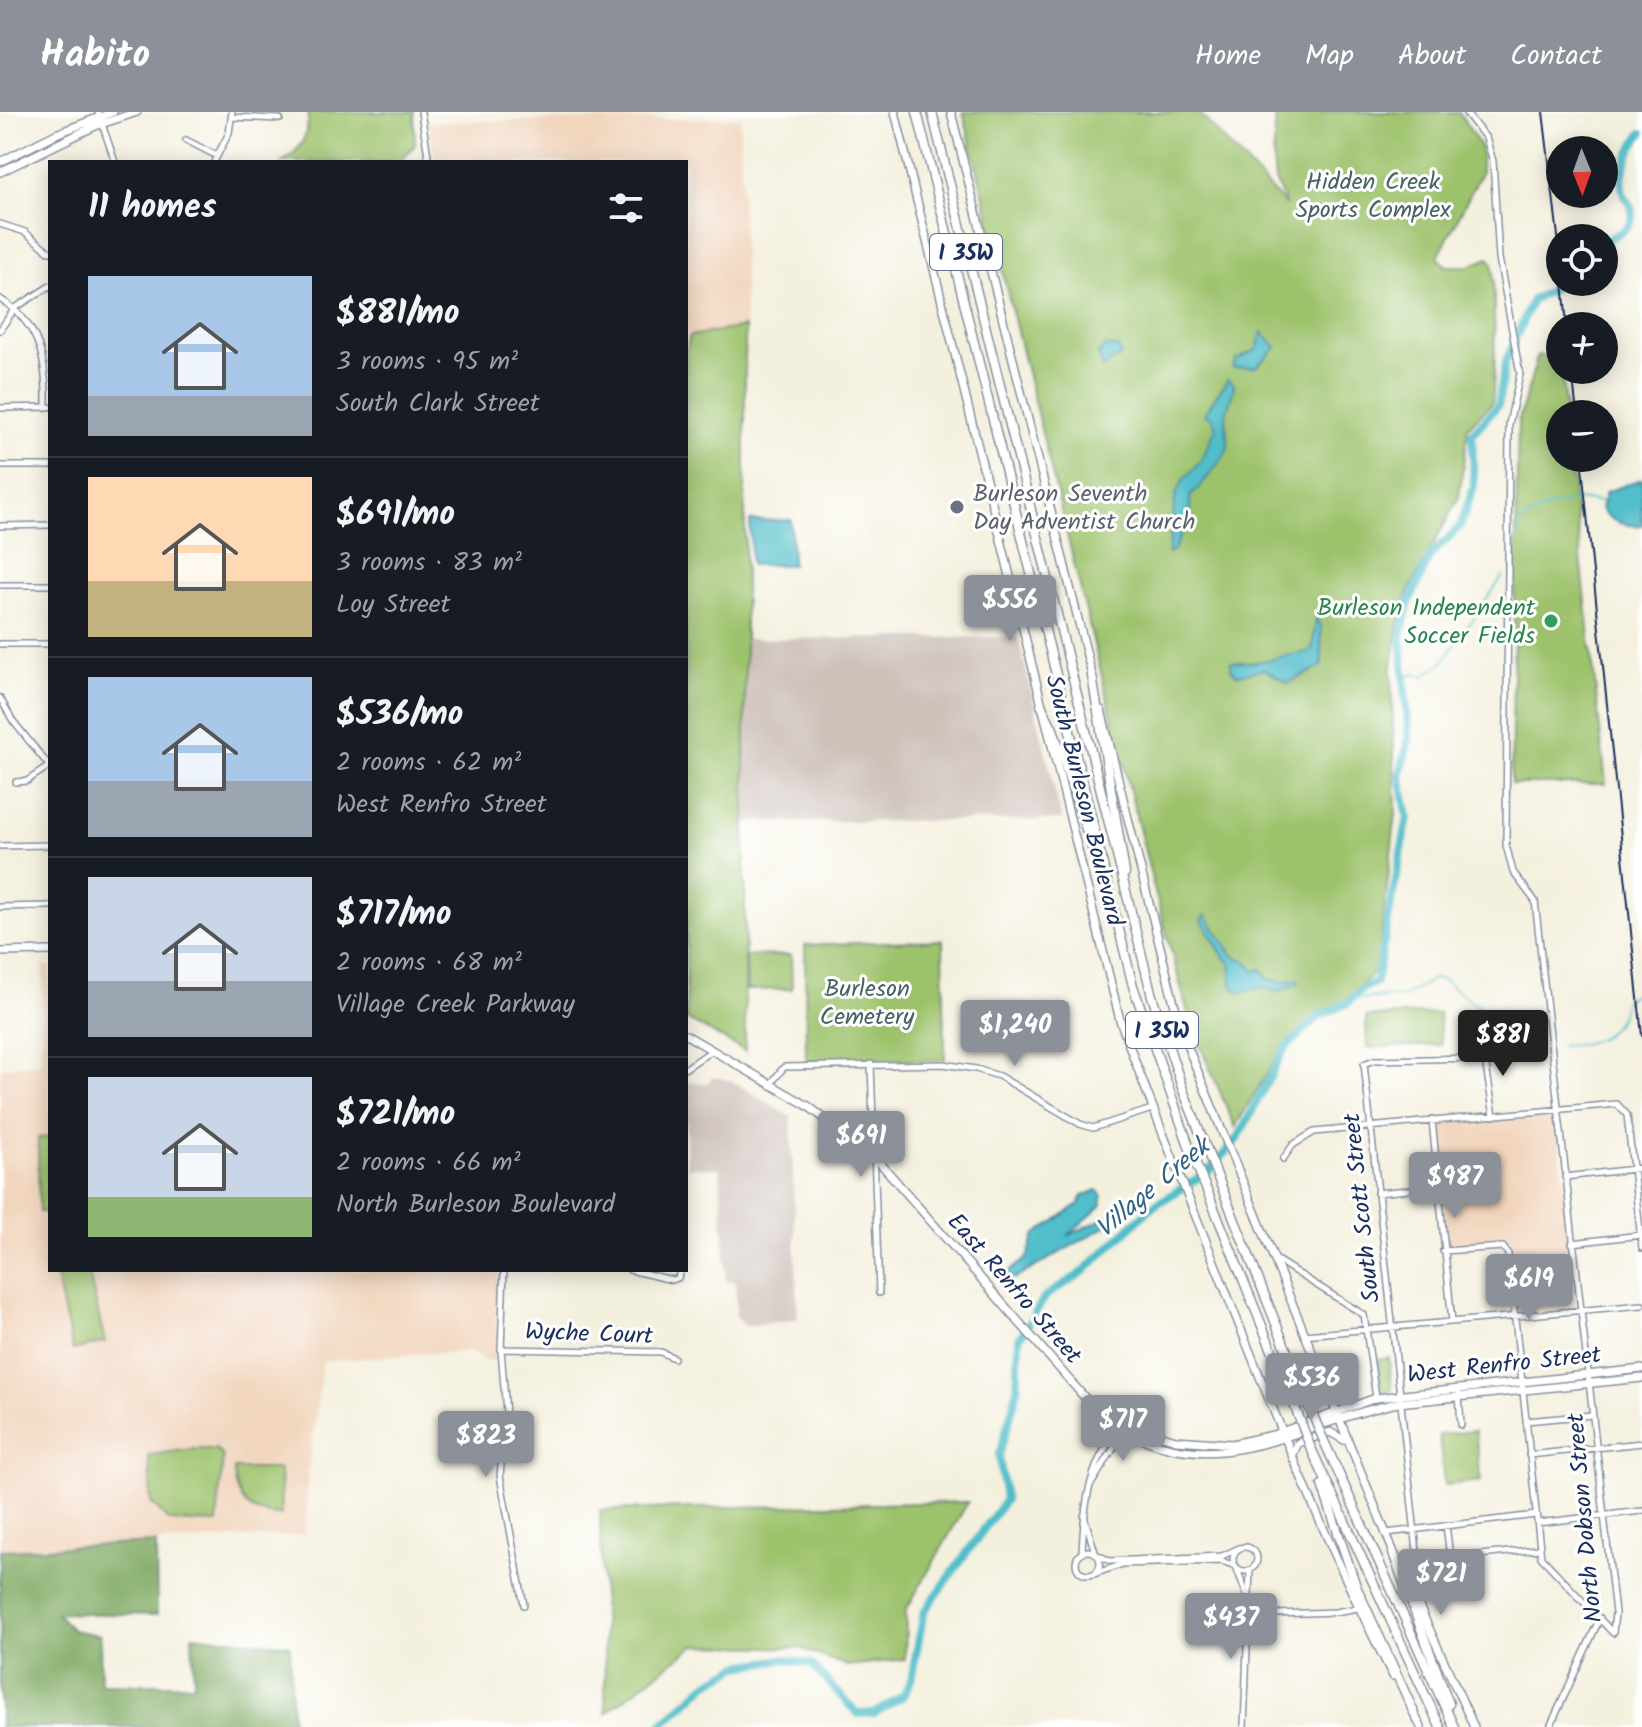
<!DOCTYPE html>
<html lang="en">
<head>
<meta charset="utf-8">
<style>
  body { margin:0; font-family:Kalam,sans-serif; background:#20242c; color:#f1f3f6; height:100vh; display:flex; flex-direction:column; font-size:30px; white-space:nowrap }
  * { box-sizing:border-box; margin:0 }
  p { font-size:26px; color:#9ea1a6 }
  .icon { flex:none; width:44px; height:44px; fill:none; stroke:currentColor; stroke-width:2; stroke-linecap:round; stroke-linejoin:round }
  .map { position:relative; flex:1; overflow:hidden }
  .panel { position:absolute; left:48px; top:48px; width:640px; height:1112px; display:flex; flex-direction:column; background:#171b24; border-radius:0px; box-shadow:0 4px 20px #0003 }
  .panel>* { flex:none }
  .needle { width:52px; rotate:179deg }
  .buttons { position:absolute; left:1546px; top:24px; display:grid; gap:16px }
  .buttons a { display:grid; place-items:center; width:72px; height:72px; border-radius:50%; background:#171b24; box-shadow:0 4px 20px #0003; font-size:40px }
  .price { position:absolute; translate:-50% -68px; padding:0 18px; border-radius:8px; background:#8c9099; color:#fff; font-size:26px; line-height:52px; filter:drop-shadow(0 2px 4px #0008) }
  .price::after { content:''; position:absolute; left:50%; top:48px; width:24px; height:18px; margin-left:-12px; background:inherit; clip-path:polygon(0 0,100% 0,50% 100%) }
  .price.selected { background:#222; color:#fff }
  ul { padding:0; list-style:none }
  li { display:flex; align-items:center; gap:24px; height:200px; padding:0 40px }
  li+li { border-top:2px solid #363941 }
  li span { display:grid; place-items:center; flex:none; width:224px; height:160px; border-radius:0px; color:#555 }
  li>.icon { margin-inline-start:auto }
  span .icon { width:96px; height:96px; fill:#fffc; stroke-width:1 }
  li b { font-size:34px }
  h2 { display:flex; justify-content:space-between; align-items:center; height:96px; padding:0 40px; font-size:34px }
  header { display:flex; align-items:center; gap:48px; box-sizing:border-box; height:112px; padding:0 40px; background:#8c9099; color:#fff }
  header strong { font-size:38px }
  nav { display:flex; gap:44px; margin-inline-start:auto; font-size:28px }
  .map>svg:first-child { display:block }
  .built { fill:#f1d5bd }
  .industrial { fill:#cec1ba }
  .green { fill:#9dc26c; stroke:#5c7865; stroke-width:2 }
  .forest { fill:#7ea860; stroke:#4c6c5f; stroke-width:2 }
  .water { fill:#51beca; stroke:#367694; stroke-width:2 }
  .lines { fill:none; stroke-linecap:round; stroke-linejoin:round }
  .stream { stroke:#51beca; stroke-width:2 }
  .river { stroke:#51beca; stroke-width:8 }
  .minor-casing { stroke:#88909e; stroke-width:8 }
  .major-casing { stroke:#88909e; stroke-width:10 }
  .highway-casing { stroke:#88909e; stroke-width:11 }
  .minor { stroke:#fff; stroke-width:5 }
  .major { stroke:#fff; stroke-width:7 }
  .highway { stroke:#fff; stroke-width:8 }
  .rail { stroke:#1b2f5e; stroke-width:2 }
  .highway-bridge-casing { stroke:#88909e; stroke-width:11; stroke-linecap:butt }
  .highway-bridge { stroke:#fff; stroke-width:8 }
  .worship-dot { fill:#6b7280; stroke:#fff; stroke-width:3 }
  .leisure-dot { fill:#2e9e5b; stroke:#fff; stroke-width:3 }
  .labels { text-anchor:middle; stroke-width:6; stroke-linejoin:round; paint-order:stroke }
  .shield { fill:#fff; stroke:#5f6d8e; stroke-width:2 }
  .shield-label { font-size:22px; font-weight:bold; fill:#1b2f5e }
  .park-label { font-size:24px; fill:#486263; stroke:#fff }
  .worship-label { font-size:24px; fill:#5b616d; stroke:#fff; text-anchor:start }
  .leisure-label { font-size:24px; fill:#27864d; stroke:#fff; text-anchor:end }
  .street-label { font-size:24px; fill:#1b2f5e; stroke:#fff }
  .water-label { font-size:26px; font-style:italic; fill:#2e6184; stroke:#fff }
</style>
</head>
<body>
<header>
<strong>Habito</strong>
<nav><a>Home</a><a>Map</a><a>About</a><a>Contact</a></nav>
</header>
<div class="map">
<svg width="1642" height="1615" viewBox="0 0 1642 1615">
  <rect width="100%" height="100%" fill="#fff"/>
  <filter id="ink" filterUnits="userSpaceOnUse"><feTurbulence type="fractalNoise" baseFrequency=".0125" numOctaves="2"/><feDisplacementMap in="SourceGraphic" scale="16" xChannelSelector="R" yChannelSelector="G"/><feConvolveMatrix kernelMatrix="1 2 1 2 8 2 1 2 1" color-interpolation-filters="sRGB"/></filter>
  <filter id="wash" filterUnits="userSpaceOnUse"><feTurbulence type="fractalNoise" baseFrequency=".006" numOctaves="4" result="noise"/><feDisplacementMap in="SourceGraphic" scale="32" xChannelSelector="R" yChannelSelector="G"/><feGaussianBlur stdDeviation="1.8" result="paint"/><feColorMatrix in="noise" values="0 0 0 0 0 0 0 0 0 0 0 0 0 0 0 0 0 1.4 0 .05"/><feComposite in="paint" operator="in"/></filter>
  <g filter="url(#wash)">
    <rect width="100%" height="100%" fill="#f4f0de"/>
    <path class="built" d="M740,6L745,215V893L686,864V50H435L427,10Z
      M43,854H50V1158H498L496,1249H485L469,1239L323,1249L308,1360L305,1423L0,1438V956L41,951Z
      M1556,1001L1578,1195L1516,1202L1509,1131L1447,1136L1436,1012Z"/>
    <path class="industrial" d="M1018,525L1062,708L743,710L742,527Z
      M712,965L731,968L791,1005L798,1207L745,1214L736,1205V1170L726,1169L720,1056L687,1055L686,970L707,972Z"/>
    <path class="green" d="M309,0H414L415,33L399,50H282C302,38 308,23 309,0Z
      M963,0H1198L1286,94L1275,68L1273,48L1276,0H1459L1481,36V61L1438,145L1446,154H1469L1489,146L1493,152L1495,244L1492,291L1468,315L1459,385L1409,478L1398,515L1391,561L1396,701L1377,857L1346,890L1319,902L1283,935L1235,1015L1191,912L1154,776Z
      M745,215V939L686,907V238L690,224Z
      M1538,243L1560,250L1566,302H1560V346H1570L1606,672H1511L1518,311Z
      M943,828L945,948L806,949L805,833Z
      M791,843L792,877L747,878L746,844Z
      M1439,901L1441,933L1367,936L1366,905Z
      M50,1025V1100H39L38,1026Z
      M88,1158L105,1230L73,1238L56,1165Z
      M1389,1246L1392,1278L1381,1279L1378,1248Z
      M1475,1319L1481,1369L1444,1373L1439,1323Z
      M192,1337H215L223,1344L217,1411L169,1409L151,1391L149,1343Z
      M234,1357H277L280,1360L281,1403C248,1402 236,1390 234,1357Z
      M968,1390L906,1498L905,1547L847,1554L800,1536L695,1533L606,1601L600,1398Z"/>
    <path class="forest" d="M156,1431L157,1503L57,1501L72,1518L100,1523L101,1572H194L192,1523L290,1533L292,1615H0V1438Z"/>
    <path class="water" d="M1262,220L1277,235L1256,255L1233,256L1236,248L1257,237Z
      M1106,234L1118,236L1121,243L1103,256L1098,241Z
      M1228,267L1234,272C1234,283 1228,292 1226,303C1224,313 1229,324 1228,335C1227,343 1197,379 1190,384C1193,403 1181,421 1174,438L1168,441L1176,382L1184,367L1201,349L1216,316L1212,305L1204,302Z
      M1642,367V413C1627,415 1609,410 1601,396L1606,380Z
      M791,408L792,453H751L750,409Z
      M1316,506L1321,515L1322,554L1288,571L1264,557L1237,563L1231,557V550H1257L1312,539Z
      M1205,802L1233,844L1247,849L1255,859L1262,857L1268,867L1281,870L1297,867L1299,871L1277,880L1263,875L1241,881L1232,874L1231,851L1223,844L1202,808Z
      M1097,1078L1102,1084V1093L1067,1124L1109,1104L1115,1106L1110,1112L1014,1167L1006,1162L1027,1146L1035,1123L1079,1092L1083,1084Z"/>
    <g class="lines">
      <path class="stream" d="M1511,456L1519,412C1543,394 1573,384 1601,390
        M1404,570L1411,562L1424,564L1443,550L1503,464
        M1641,881H1642
        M1352,887L1405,884L1433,867H1441L1479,895L1505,924L1527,932L1546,934
        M1561,934C1586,933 1611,928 1621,902C1625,891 1623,887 1635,882"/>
      <path class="river" d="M1604,129C1616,123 1636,115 1632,98C1631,92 1624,87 1623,81C1618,62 1631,35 1642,21
        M659,1615L707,1572L739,1554L784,1547L811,1552L858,1602L875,1601L903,1584L911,1568L924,1500L1005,1388L999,1343L1017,1281L1019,1226L1046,1184L1083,1160L1152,1095L1209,1059L1238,1026L1284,938L1319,904L1348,891L1360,878L1376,870L1408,705L1400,663L1409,627L1401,525L1408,493L1430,444L1460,414L1474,375L1472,322L1498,293L1505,251L1532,188L1566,170"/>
    </g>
  </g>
  <g filter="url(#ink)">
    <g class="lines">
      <defs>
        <path id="minor" d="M98,0L115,50
          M421,0L429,50
          M232,5L280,7
          M186,28L217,44
          M214,50L229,21L232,0
          M0,112L25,120L50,140
          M0,187C41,212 47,251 46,295
          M0,218L15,196L50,174
          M0,296L50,295
          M0,354H50
          M0,414L50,413
          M0,473H50
          M0,532H50
          M0,586L13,609L50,655
          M16,670L27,669L49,654
          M0,734L50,733
          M0,795L50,794
          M871,952L879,1181
          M686,956L711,939
          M770,973L784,955L943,952L976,957L999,964L1080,1012L1093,1016L1152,997
          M1494,1004L1486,954L1480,946L1374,948L1364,952L1418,1449L1539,1437
          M1432,1008L1452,1210
          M1283,1047L1293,1033L1314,1020L1617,992L1627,1003L1642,1136
          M1565,1065L1642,1056
          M1377,1081L1438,1075
          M1572,1131L1641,1123
          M1443,1139L1503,1135L1508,1142L1541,1445L1613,1521L1615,1501L1535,789L1513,760L1506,733L1509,312L1520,262L1499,146L1493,49L1486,26L1465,0
          M1272,1145L1364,1203L1376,1286
          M504,1158L501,1237L506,1301L500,1364L524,1493
          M630,1158L672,1168L678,1166L680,1158
          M1304,1223L1642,1193
          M501,1237L661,1240L674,1246
          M1459,1282L1461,1313
          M1526,1309L1592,1303
          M1529,1343L1642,1331
          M1092,1371L1120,1326L1123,1313
          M1084,1404L1095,1440
          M1537,1411L1642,1399
          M1446,1413L1455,1485
          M1386,1421L1536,1403
          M1233 1447a12 12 0 1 1 24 0a12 12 0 1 1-24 0Z
          M1076 1451a12 12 0 1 1 24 0a12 12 0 1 1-24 0Z
          M1082,1440C1084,1395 1088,1347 1124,1313
          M1098,1443L1110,1449L1222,1444L1239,1436
          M1237,1457L1246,1481
          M1094,1462L1123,1452L1221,1449L1236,1454
          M1246,1503L1335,1500L1358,1496
          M1244,1615L1250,1458
          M1550,1615L1600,1506"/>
        <path id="major" d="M895,0L1120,908C1153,1001 1192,1093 1228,1185C1279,1313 1330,1441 1393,1564
          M951,0L1093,567
          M0,50L56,22L113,0
          M0,60L95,14L137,0
          M1101,598L1174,891L1189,938L1396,1446
          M0,840L50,839
          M686,923L808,994L874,1044L1086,1287L1124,1313L1127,1320C1226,1371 1302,1309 1398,1291L1642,1266
          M1124,1313L1176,1328L1232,1332L1273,1323L1376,1286L1642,1257
          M1293,1342L1298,1331L1330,1320L1344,1328
          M1402,1457L1474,1615
          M1411,1596L1421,1615"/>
        <path id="highway" d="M917,0L1133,874L1190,1037L1295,1295
          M932,0L1152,884L1183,978L1308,1292
          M1092,564L1125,761
          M1041,593L1053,617L1097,751
          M1324,1329L1454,1615
          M1310,1334L1440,1615
          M1322,1373L1356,1474L1413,1598
          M1393,1441L1449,1592"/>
      </defs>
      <use href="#minor" class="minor-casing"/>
      <use href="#major" class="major-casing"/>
      <use href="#highway" class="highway-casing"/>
      <use href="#minor" class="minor"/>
      <use href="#major" class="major"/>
      <use href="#highway" class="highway"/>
      <path class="rail" d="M1543,0L1560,141
        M1563,170L1567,214
        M1572,258L1577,302
        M1581,346L1642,924"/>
      <defs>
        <path id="highway-bridge" d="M1308,1292L1324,1329
          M1295,1295L1310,1334"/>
      </defs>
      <use href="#highway-bridge" class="highway-bridge-casing"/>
      <use href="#highway-bridge" class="highway-bridge"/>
    </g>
  </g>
  <circle class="worship-dot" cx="957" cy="395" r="8"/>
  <circle class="leisure-dot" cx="1551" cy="509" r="8"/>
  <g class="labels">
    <g class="shield">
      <rect x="930" y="122" width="72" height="36" rx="6"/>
      <rect x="1126" y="900" width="72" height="36" rx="6"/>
    </g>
    <g class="shield-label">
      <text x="966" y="148">I 35W</text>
      <text x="1162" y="926">I 35W</text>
    </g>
    <g class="park-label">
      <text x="1373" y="77">Hidden Creek<tspan x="1373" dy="28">Sports Complex</tspan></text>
      <text x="867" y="884">Burleson<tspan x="867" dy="28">Cemetery</tspan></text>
    </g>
    <g class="worship-label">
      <text x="973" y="389">Burleson Seventh<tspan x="973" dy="28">Day Adventist Church</tspan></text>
    </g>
    <g class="leisure-label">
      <text x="1535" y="503">Burleson Independent<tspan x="1535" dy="28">Soccer Fields</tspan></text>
    </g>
    <g class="street-label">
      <text transform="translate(1085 688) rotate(76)" y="8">South Burleson Boulevard</text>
      <text transform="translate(1361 1096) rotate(-96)" y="8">South Scott Street</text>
      <text transform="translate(1015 1176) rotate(49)" y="8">East Renfro Street</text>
      <text transform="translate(589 1221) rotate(2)" y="8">Wyche Court</text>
      <text transform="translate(1504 1252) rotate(-6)" y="8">West Renfro Street</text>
      <text transform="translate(1584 1406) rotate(-95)" y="8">North Dobson Street</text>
    </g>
    <g class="water-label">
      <text transform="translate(1152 1075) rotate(-40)" y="9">Village Creek</text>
    </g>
  </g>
</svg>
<div class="buttons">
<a><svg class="needle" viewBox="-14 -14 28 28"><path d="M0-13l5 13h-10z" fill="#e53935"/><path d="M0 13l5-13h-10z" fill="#9ea1a6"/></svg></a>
<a><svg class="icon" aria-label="locate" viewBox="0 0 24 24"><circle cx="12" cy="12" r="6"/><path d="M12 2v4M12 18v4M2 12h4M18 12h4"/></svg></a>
<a>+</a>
<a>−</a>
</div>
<b class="price" style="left:1010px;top:531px">$556</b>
<b class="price" style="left:1015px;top:956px">$1,240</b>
<b class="price selected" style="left:1503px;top:966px">$881</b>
<b class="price" style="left:861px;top:1067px">$691</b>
<b class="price" style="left:1455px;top:1108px">$987</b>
<b class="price" style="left:1529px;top:1210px">$619</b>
<b class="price" style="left:1312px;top:1309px">$536</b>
<b class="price" style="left:1123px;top:1351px">$717</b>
<b class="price" style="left:486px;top:1367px">$823</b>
<b class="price" style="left:1441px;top:1505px">$721</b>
<b class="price" style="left:1231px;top:1549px">$437</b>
<section class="panel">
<h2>11 homes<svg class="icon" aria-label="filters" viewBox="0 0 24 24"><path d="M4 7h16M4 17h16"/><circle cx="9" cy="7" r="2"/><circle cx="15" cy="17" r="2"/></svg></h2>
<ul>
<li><span style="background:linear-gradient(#a9c7e8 75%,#9aa5b1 0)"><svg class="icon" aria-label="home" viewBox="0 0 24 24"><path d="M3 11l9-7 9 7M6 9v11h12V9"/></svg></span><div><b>$881/mo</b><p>3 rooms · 95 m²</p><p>South Clark Street</p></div></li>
<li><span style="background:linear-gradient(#ffd9b3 65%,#c2b280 0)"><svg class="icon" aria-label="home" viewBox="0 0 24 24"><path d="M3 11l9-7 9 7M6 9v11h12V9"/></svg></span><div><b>$691/mo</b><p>3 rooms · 83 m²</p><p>Loy Street</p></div></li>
<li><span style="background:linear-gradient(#a9c7e8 65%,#9aa5b1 0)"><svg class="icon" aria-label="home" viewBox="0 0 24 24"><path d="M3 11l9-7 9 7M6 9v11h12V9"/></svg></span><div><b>$536/mo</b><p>2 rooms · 62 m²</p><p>West Renfro Street</p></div></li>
<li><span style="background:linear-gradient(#c9d6e8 65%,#9aa5b1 0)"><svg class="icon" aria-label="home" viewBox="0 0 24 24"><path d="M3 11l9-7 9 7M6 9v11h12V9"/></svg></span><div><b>$717/mo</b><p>2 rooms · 68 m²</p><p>Village Creek Parkway</p></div></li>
<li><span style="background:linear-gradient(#c9d6e8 75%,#8fb573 0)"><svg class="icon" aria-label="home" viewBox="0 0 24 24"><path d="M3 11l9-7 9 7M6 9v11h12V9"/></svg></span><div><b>$721/mo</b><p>2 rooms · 66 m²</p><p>North Burleson Boulevard</p></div></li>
</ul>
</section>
</div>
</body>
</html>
